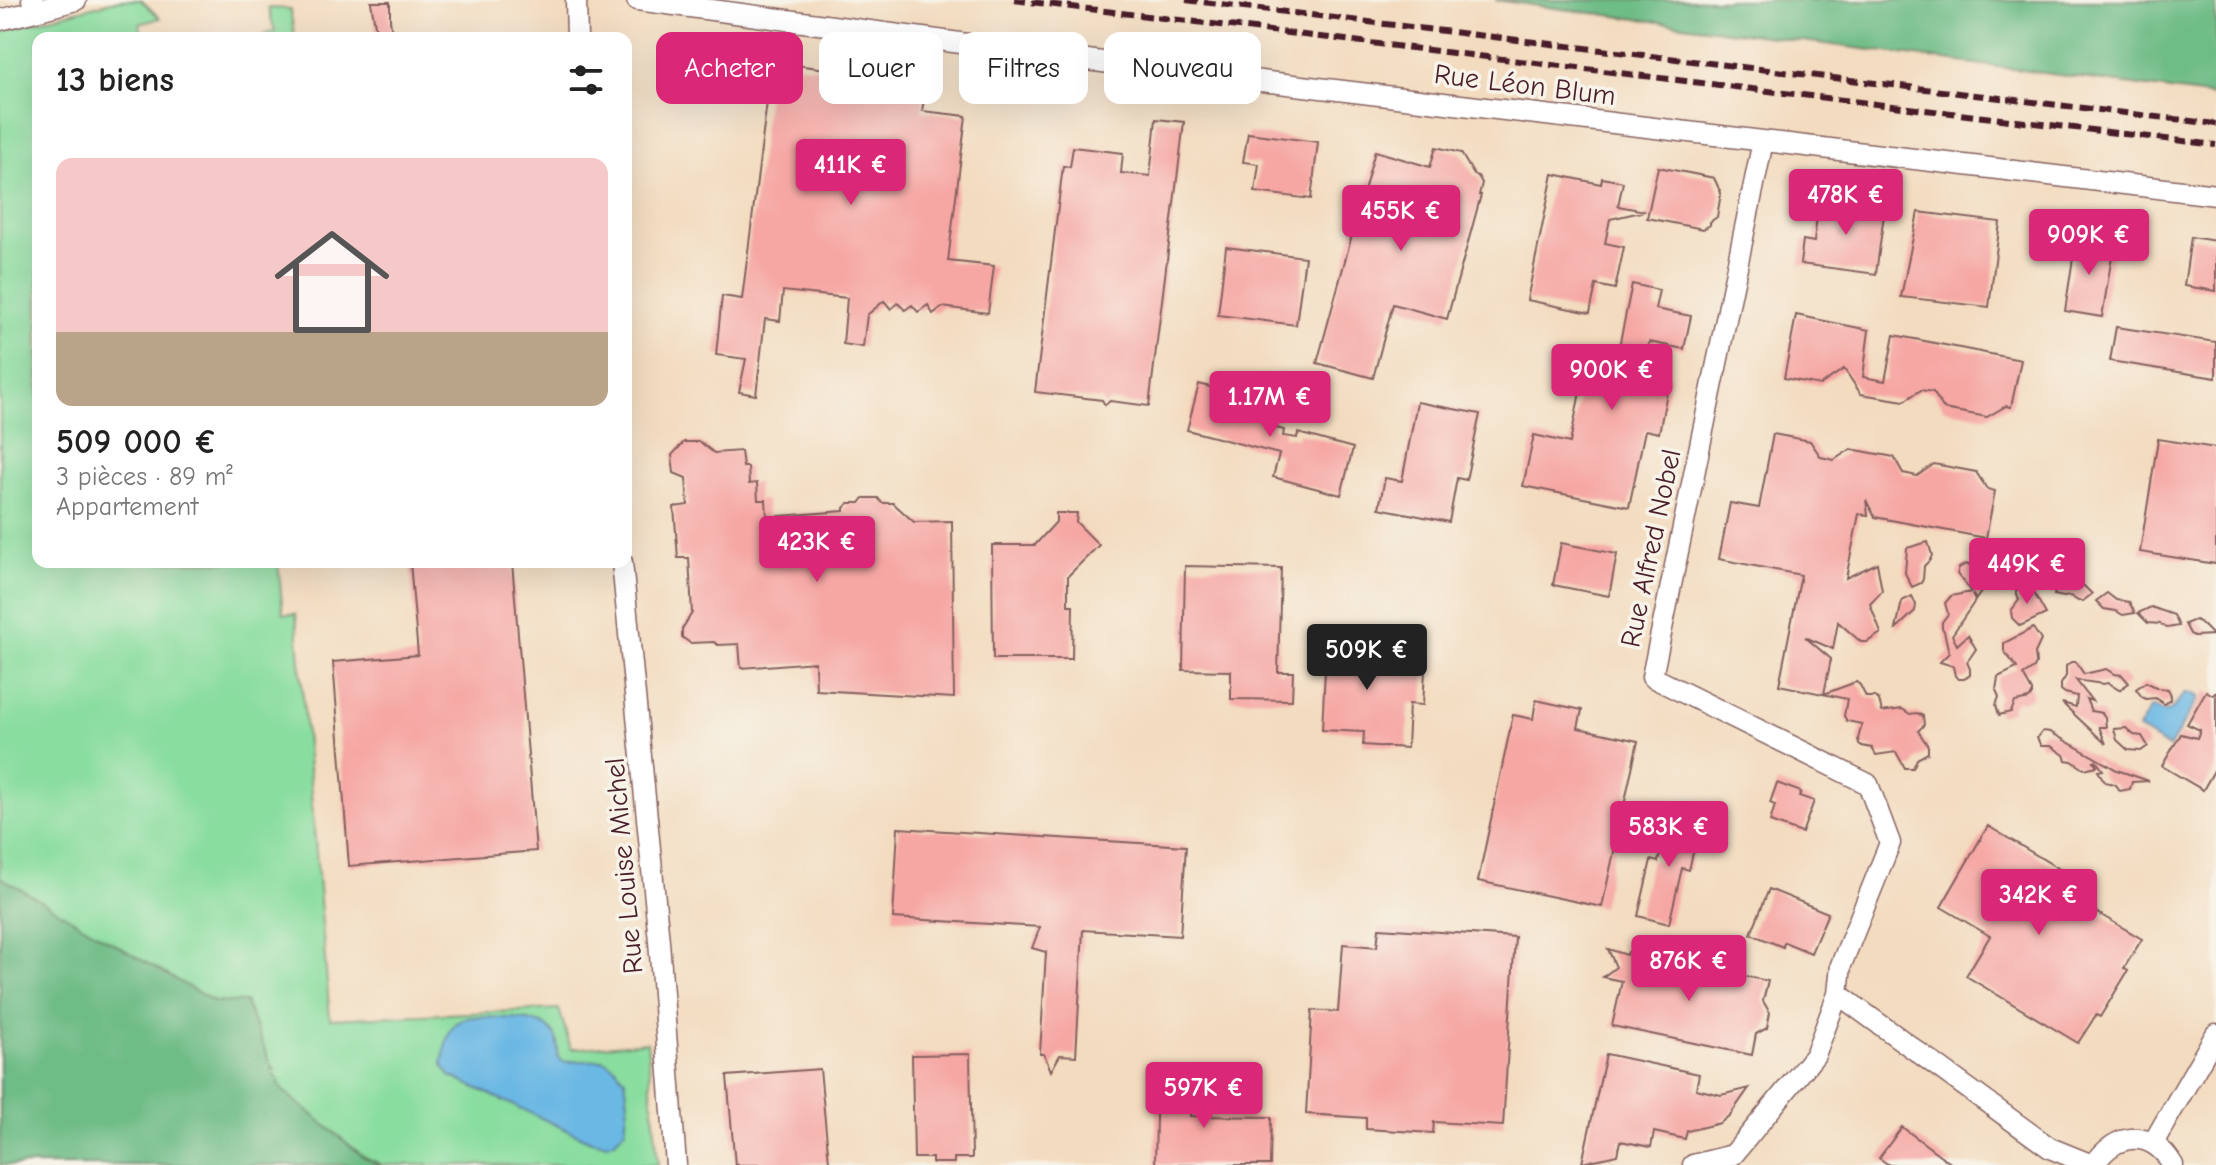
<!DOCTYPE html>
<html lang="fr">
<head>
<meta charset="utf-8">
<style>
  body { margin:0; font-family:"Comic Neue",sans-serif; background:#f6f6f6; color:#222; height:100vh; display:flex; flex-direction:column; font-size:30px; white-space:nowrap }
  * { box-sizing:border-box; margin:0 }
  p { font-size:26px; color:#767676 }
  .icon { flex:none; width:44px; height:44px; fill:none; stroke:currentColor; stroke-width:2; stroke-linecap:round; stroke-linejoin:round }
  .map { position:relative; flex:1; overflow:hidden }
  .side { position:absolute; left:32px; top:32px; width:600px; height:536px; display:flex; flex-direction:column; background:#fff; border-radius:16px; box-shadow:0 8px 32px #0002 }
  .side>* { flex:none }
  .top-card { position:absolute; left:656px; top:32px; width:760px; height:72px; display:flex; gap:16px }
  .price { position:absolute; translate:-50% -68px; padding:0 18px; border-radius:8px; background:#db2777; color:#fff; font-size:26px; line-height:52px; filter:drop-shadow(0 2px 4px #0008) }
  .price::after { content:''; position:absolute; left:50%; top:48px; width:24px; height:18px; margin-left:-12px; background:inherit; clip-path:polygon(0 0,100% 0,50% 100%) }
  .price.on { background:#222; color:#fff }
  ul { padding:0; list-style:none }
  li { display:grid; align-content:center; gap:16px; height:424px; padding:0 24px }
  li span { display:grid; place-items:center; height:248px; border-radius:16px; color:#555 }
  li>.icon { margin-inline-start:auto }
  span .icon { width:144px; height:144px; fill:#fffc; stroke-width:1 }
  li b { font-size:34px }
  h2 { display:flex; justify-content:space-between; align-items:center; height:96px; padding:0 24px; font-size:34px }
  .tag { padding:0 28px; border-radius:16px; background:#fff; box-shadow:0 8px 32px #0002; font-size:28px; line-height:72px }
  .tag.on { background:#db2777; color:#fff }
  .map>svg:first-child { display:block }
  .green { fill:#88dd9f; stroke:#697e65; stroke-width:2 }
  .forest { fill:#6ebc86; stroke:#5c6e58; stroke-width:2 }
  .water { fill:#6bb8e4; stroke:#5a6c88; stroke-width:2 }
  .building { fill:#f6a7a4 }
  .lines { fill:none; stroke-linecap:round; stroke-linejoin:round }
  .minor-casing { stroke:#85615f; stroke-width:23 }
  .minor { stroke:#fff; stroke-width:20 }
  .rail { stroke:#4a1f2b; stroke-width:6; stroke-dasharray:12 6; stroke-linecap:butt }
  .labels { text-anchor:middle; stroke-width:7; stroke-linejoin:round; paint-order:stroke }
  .street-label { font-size:28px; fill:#4a1f2b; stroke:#f7f3e8 }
</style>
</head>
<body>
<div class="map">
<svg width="2216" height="1165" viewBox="0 0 2216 1165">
  <rect width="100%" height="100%" fill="#f7f3e8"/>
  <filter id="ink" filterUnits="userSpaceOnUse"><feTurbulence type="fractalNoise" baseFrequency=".0125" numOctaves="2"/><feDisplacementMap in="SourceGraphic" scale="16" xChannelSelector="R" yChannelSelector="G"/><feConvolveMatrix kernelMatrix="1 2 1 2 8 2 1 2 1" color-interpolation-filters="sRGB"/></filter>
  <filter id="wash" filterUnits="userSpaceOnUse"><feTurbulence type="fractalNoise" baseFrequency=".006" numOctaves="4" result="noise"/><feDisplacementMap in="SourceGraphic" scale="32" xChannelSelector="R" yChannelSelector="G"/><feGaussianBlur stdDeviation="1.8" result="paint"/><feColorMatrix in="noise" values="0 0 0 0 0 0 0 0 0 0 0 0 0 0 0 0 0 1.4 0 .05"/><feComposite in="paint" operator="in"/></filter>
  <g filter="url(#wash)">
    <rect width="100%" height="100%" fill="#f3dbbf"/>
    <path class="green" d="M119,0H141L160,18L140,24L142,38H38V562H278L283,614H296L330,1019L559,1009L571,1049L647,1042L658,1165H382L364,1157L282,1090L245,1002H215L0,882V31Z
      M268,8L290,9L295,38H263V35L275,31Z"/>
    <path class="forest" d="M1495,0H2216V96Z
      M0,877L214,1002H245L282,1090L364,1157L382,1165H0Z"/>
    <path class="water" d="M2185,693H2191L2199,697L2169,748L2138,729L2151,707C2172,719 2173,706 2185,693Z
      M469,1017C491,1018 547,1013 556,1038C558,1044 558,1053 558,1058L564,1062L603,1060L615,1067L625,1079L628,1103L625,1130L615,1141L608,1144L591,1141L450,1076L442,1064C447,1043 445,1024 469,1017Z"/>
    <g id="blocks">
      <path class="building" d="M371,2H390V20L393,38H377Z
        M772,62L913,80L911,93L925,94L922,111L966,116L948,261L994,266L988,313L942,307L933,314L928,305L918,312L912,305L905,310L898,303L891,309L884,301L867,315L863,347L843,344L847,298L783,291L780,321L765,319L756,395L739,392L746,359L716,355L722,296L742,299Z
        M1156,119L1184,122L1149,406L1110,401L1105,405L1102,400L1035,392L1063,166L1070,167L1073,147L1123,153L1121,173L1150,176Z
        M1248,133L1318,142L1311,199L1255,192L1259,164L1243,162Z
        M1436,147L1461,153L1474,175L1478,176L1482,183L1479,195H1481L1447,319L1393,304L1373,378L1317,363L1375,151L1430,167Z
        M1658,167L1714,178L1721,193L1717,217L1710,222V225L1703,229L1647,218Z
        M1553,174L1601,184L1602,178L1623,182L1618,206L1645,211L1610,219L1605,243L1624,247L1615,289L1596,285L1590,313L1527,300Z
        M1819,199L1885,207L1876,274L1800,264L1803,240L1814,242Z
        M1918,212L2000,222L1989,307L1901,297Z
        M2191,237L2216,241V291L2184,286Z
        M2076,238L2114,244L2102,317L2065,311Z
        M1226,247L1305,257L1296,325L1218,315Z
        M1632,284L1659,290L1655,309L1691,316L1684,349L1649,342L1643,372L1670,377L1659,433L1645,430L1629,507L1523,486L1534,435L1570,443L1586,361L1615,366Z
        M1796,315L1869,330L1863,377L1885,381L1894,335L2021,360L2011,407L2006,406L1987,417L1944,409L1933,392L1921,390L1904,401L1861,394L1844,369L1820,385L1784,378Z
        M2116,327L2216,342V378L2110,361Z
        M1199,384L1278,405L1272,427L1284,430L1283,436L1297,438L1298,433L1353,448L1341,495L1273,477L1279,454L1187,430Z
        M1417,402L1480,414L1466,480L1457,478L1449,522L1379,508L1385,478L1402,481Z
        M1773,434L1810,441L1821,457L1834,460L1851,449L1894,457L1903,473L1917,476L1934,464L1976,472L1987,489L1995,491L1986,538L1875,517L1866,500L1868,515L1859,514L1846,578L1877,563L1882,591L1870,604L1881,633L1867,642H1861L1838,622L1833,649L1805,637L1831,659L1824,694L1856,682L1860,685L1866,697H1875L1879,700L1882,712L1902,709L1910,714L1917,713L1923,716L1924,725L1918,731L1928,746V753L1917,759L1913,768H1905L1896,752L1876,755L1872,748L1862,746L1859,744L1858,739L1862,724L1847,721L1844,716L1847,699L1779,685L1801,575L1719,559L1730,503L1759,508Z
        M2158,439L2216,448V564L2140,552Z
        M684,442H700L714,453L741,451L743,467H748L749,484L757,483L758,500H766L767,517L844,511V508L849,503H860L864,498H878L882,503H893L914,522L952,521L954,698L816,690L815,662L741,668L739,644L718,645L714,642L690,643L682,637V629L692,613L689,558H678L674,507L688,505L686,478L674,473L672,455Z
        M1056,513H1077L1076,522L1099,545L1068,576V605H1073L1072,659H993L992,545H1035L1056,522Z
        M1928,542L1932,555L1930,560L1924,566L1923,579L1921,583L1912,587L1905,573L1907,548Z
        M1561,543L1617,554L1609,596L1553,585Z
        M1985,559L1992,560L1996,564V570L1988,577L1989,581L1976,599L1972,594L1975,601L1952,635L1957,645L1968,635L1976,649L1967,662L1970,669V675L1964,679H1959L1955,676L1953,666L1940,662L1949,653L1944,631L1942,628V622L1948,614L1945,603L1951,596L1971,592L1957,574L1959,568L1966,564L1976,568Z
        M410,562H512L536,851L349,866L333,662L418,655Z
        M1185,566L1281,568L1278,672H1293L1292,700L1231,699V671L1183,670Z
        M2064,581L2072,585L2084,586L2092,594L2083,601H2078L2070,596L2064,597L2054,595L2057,586L2050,582L2059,583Z
        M2026,584L2030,586L2046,614L2020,626L2012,618L2011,611L2019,600L2016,591L2018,586Z
        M2107,593L2116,600L2129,602L2135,613L2123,615L2116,611L2104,609L2096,601Z
        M1912,596L1916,605L1915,611L1896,629L1902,601Z
        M2151,607L2174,615L2179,626L2167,628L2160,624L2148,623L2138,613Z
        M2195,620L2200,622L2213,635L2194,636L2190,634L2185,624Z
        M2033,628L2041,640L2035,653L2036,664L2034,668L2023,675L2032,691V695L2029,699L2015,702L2011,712L1999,715L1996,705L1999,697L1996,690L1998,677L2017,668L2004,651V643Z
        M1327,629L1371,631L1369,668L1425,671L1423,705L1409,704L1407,748L1363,745L1364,732L1322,730Z
        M2071,662H2076L2084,674L2106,669L2114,674L2122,675L2129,683L2119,690L2108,683L2103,684L2076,680L2092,701L2086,699L2091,711L2102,713L2105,717L2106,727H2099L2106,744L2062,703L2076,707L2077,696L2065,693L2061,690V684L2066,676V666Z
        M2146,682L2158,688L2168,689L2171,695L2170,700L2164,704L2155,698L2146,699L2142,697L2136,689Z
        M2206,691L2213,695L2216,692V767L2203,790L2162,766L2181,734L2197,738L2200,730L2187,724Z
        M1536,700L1582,710L1578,728L1638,741L1602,907L1478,881L1513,715L1533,719Z
        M2126,728L2134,735L2142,736L2148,746L2141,751L2128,750L2117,740L2114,729Z
        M2043,731L2050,732L2117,770L2149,781L2132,782L2130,789L2120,791L2114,784L2105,782L2098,771L2103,770L2096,761H2094L2097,766L2084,769L2072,761L2066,760L2064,755L2051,746H2041L2037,738Z
        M1777,783L1801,792L1799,796L1814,801L1802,833L1770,822L1775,805L1770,803Z
        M1669,815L1700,823L1689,870L1682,868L1669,924L1638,916L1651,860L1658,862Z
        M1988,826L2071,876L2076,900L2142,939L2124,968L2128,971L2100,1017L2096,1015L2078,1043L1966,976L1990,936L1941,907Z
        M898,828L1186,846L1180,936L1083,930L1076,1056L1060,1055L1051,1071L1044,1054H1040L1046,952L1032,948L1040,927L893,918Z
        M1769,889L1828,913L1811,953L1784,942L1783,947L1751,934Z
        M1379,928L1515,937L1503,1126L1434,1122L1433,1133L1366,1129V1118L1306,1114L1312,1010L1338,1012L1343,944L1377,947Z
        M1608,949L1627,955L1628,952L1768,981L1763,1001L1770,1013L1767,1028L1756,1034L1752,1055L1612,1026L1622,981L1603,977L1616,967Z
        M970,1054L972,1158H954V1163H932V1158H914L912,1055Z
        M1606,1054L1699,1074L1696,1089L1721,1095L1749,1088L1730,1115L1720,1123L1687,1131L1685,1139L1654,1132L1651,1147L1620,1141L1617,1155L1582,1163Z
        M820,1069L829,1162L796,1165H735L727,1076Z
        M1157,1069L1191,1070L1190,1116L1271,1117L1270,1165H1155Z
        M1902,1127L1953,1165H1889L1879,1158Z"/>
    </g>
  </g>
  <g filter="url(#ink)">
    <use href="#blocks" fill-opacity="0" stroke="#85615f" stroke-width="2"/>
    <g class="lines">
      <defs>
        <path id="minor" d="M32,0L39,10L76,0
          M576,0L577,38
          M637,0L1110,63L2216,195
          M0,20L39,10
          M1763,141L1652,677L1868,784L1890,843L1841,965L1838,994L2050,1148L2092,1165
          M622,562L659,941L676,1165
          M2153,1143L2216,1034
          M1693,1165L1733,1155L1815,1055L1838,994
          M2094,1165C2116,1131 2152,1129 2173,1165"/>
      </defs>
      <use href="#minor" class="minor-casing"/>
      <use href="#minor" class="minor"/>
      <path class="rail" d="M1014,0L2216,145
        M1186,0L2216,124"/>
    </g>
  </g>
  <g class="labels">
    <g class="street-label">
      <text transform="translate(1525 84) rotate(7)" y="10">Rue Léon Blum</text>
      <text transform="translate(1650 548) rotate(-78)" y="10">Rue Alfred Nobel</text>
      <text transform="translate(623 866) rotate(-95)" y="10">Rue Louise Michel</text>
    </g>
  </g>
</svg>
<b class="price" style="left:851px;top:207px">411K €</b>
<b class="price" style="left:1846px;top:237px">478K €</b>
<b class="price" style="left:1401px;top:253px">455K €</b>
<b class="price" style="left:2089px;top:277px">909K €</b>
<b class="price" style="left:1612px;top:412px">900K €</b>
<b class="price" style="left:1270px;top:439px">1.17M €</b>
<b class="price" style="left:817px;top:584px">423K €</b>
<b class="price" style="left:2027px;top:606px">449K €</b>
<b class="price on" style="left:1367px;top:692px">509K €</b>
<b class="price" style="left:1669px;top:869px">583K €</b>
<b class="price" style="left:2039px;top:937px">342K €</b>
<b class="price" style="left:1689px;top:1003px">876K €</b>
<b class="price" style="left:1204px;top:1130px">597K €</b>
<div class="top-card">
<a class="tag on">Acheter</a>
<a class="tag">Louer</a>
<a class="tag">Filtres</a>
<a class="tag">Nouveau</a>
</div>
<section class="side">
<h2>13 biens<svg class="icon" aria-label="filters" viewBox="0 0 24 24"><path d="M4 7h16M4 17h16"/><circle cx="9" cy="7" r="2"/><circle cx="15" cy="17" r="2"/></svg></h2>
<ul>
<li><span style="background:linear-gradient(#f6c9c9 70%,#b9a48a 0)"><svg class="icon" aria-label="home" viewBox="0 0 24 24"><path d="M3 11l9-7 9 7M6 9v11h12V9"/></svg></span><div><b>509 000 €</b><p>3 pièces · 89 m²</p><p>Appartement</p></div></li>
</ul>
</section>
</div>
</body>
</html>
